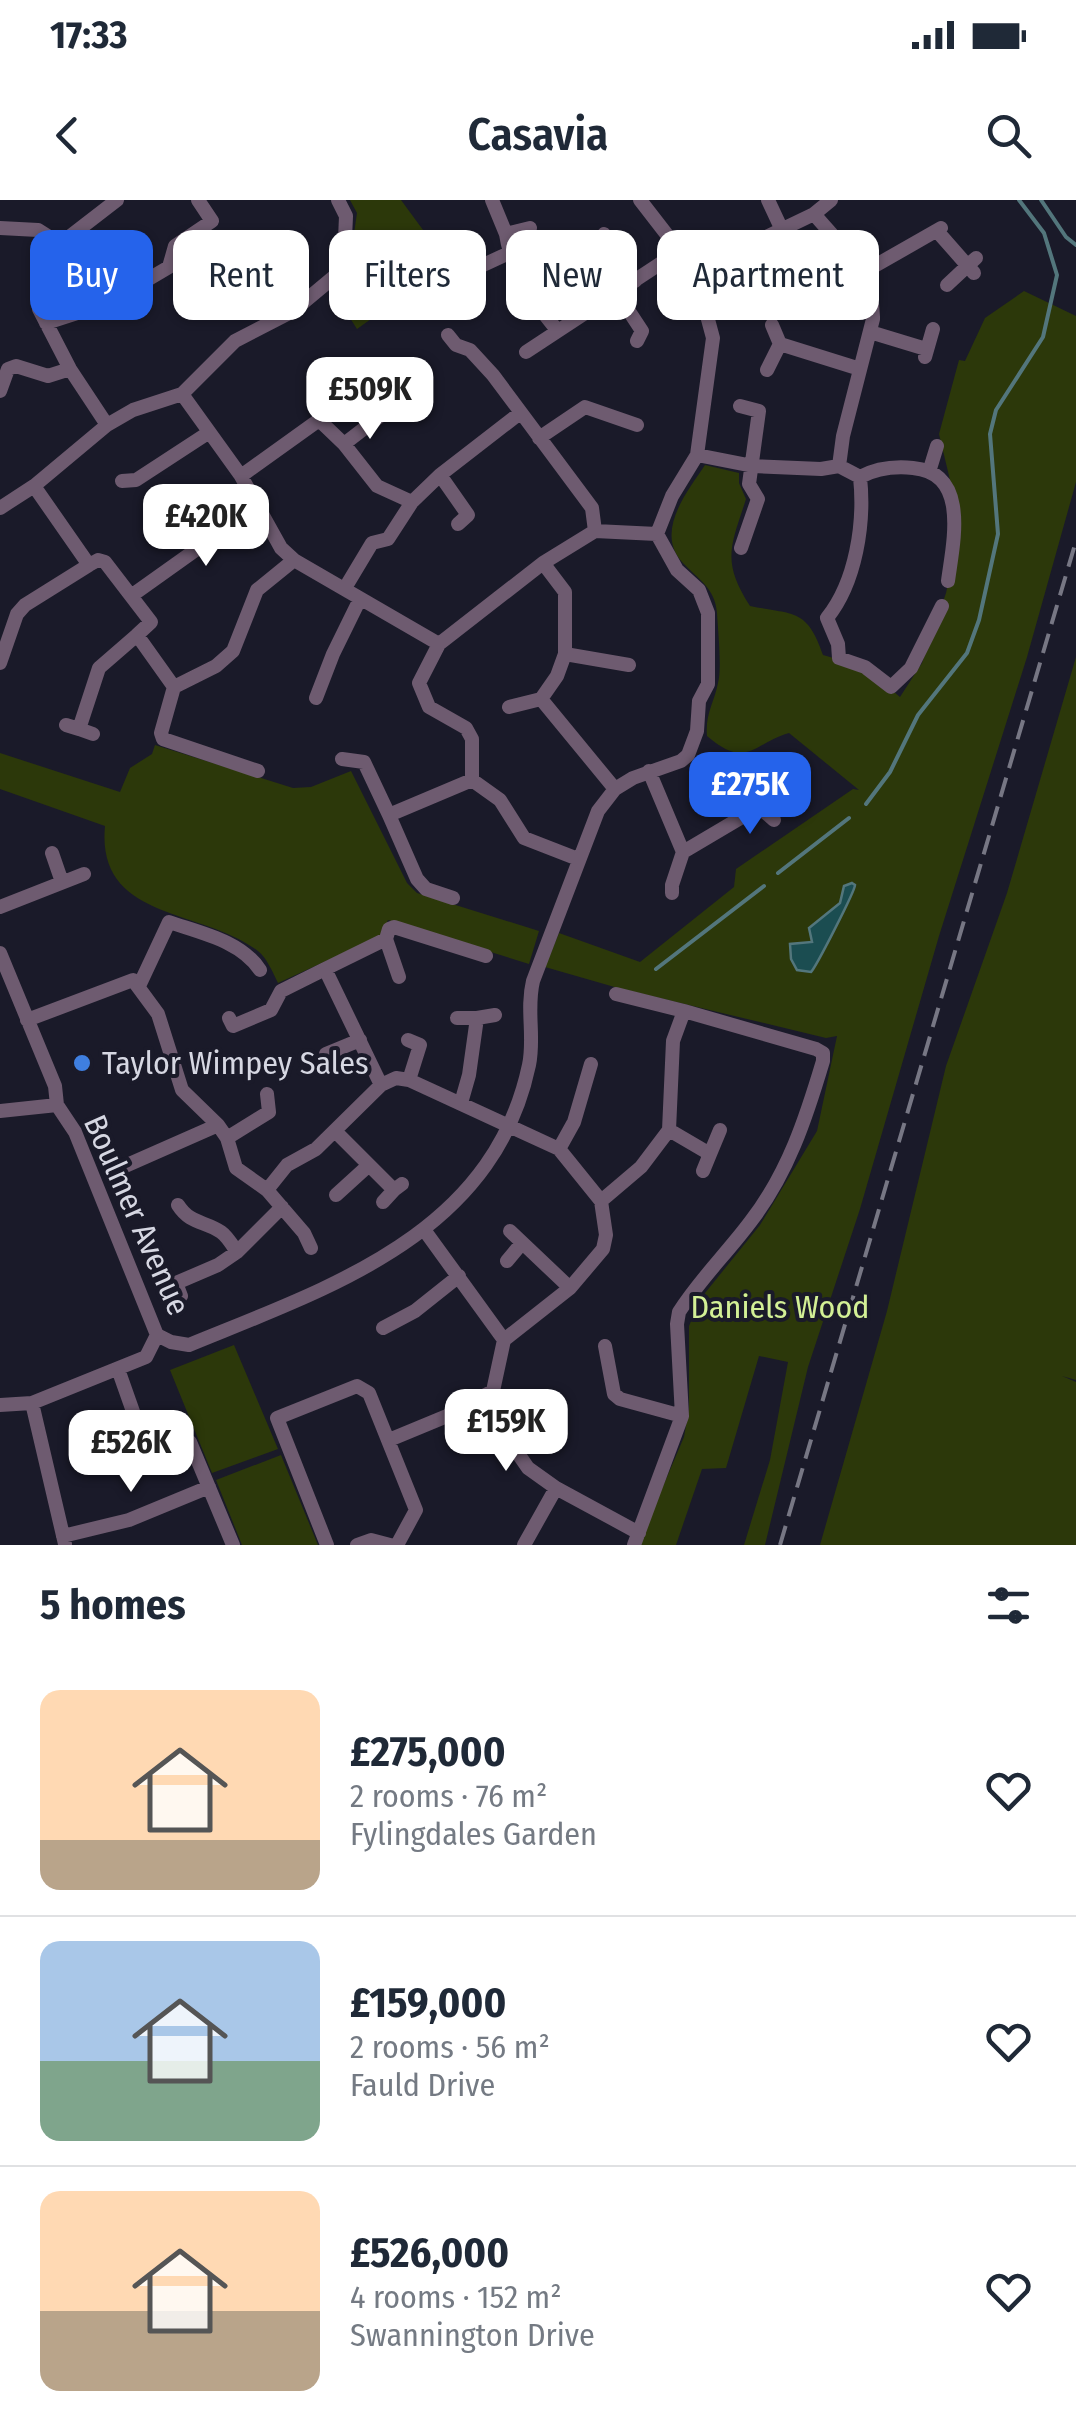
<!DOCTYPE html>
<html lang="en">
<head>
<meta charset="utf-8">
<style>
  body { margin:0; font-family:"Fira Sans Condensed",sans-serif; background:#f6f6f7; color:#1f2937; height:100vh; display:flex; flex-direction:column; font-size:38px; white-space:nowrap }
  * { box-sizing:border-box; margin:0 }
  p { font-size:32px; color:#747a83 }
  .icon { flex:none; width:55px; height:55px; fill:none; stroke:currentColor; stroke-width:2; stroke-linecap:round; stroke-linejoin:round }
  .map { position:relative; height:1345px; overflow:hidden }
  .panel { display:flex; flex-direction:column; background:#fff; flex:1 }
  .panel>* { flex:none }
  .banner { position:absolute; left:30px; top:30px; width:1018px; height:90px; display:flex; gap:20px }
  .price { position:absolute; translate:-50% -85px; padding:0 22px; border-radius:20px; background:#fff; color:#222; font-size:32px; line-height:65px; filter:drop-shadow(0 2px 5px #0008) }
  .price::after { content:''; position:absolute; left:50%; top:60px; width:30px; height:22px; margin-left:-15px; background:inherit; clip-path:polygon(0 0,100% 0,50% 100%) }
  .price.active { background:#2563eb; color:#fff }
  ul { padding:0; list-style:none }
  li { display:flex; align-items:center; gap:30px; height:250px; padding:0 40px }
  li+li { border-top:2px solid #e0e1e3 }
  li span { display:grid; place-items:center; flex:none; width:280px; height:200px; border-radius:20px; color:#555 }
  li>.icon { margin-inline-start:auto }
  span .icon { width:120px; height:120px; fill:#fffc; stroke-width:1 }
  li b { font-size:42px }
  h2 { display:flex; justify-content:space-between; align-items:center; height:120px; padding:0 40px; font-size:42px }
  .chip { padding:0 35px; border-radius:20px; background:#fff; box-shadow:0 2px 8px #0004; font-size:35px; line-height:90px }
  .chip.active { background:#2563eb; color:#fff }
  .status { display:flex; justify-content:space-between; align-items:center; height:70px; padding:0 50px; background:#fff; direction:ltr }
  .status svg { height:28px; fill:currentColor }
  header { display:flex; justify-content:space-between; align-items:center; height:130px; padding:0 40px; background:#fff; font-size:45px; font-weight:600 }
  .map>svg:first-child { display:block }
  .green { fill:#2c380a }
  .water { fill:#1b4d51; stroke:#53767c; stroke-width:2.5 }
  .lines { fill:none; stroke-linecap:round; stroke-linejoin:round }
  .stream { stroke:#53767c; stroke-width:4 }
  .minor { stroke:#6e5b70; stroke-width:14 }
  .rail { stroke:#777784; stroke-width:4; stroke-dasharray:20 10; stroke-linecap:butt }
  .shop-dot { fill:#3f7fe0; stroke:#1a1a29; stroke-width:4 }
  .labels { text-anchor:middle; stroke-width:8; stroke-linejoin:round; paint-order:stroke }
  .poi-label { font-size:32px; fill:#d6d7e2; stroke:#1a1a29; text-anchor:start }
  .street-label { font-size:32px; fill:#d6d7e2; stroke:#1a1a29 }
  .park-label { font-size:32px; fill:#d3f096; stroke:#1a1a29 }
</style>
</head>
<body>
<div class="status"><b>17:33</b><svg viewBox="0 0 49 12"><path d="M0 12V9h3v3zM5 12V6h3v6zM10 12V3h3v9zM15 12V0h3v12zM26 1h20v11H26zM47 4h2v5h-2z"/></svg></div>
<header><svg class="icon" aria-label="back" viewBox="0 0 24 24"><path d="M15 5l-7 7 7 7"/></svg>Casavia<svg class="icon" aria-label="search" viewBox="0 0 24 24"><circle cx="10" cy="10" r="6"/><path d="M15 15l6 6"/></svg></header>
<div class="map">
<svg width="1076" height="1345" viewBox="0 0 1076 1345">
  <rect width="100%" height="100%" fill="#1a1a29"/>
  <path class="green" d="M350,0H401L448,64L357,129L334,93L347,81L357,13Z
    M1024,91L1076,116V282L1027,457L939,736L860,1009L808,1167L765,1345H744L770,1260L788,1162L759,1156L726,1268L702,1269L676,1345H638L684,1237L689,1209V1126L701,1098L760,1025L817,931L837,836L826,838L618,788L545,767L559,733L640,762L734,687L736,669L853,589L859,590L789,533C752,544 747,570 707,536C705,514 714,503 718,483C722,469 718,430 717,413C715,388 699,380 683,363C654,332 687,292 705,265L739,273V283L746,299C731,346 721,361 750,406C794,415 807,408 823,455L865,467L900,497L922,463L946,393L961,326L939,234L959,160L965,161L985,118Z
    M1076,457V1180L1062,1176L1076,1182V1345H820L887,1111L946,866L1007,693Z
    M155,545L293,588L311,587L351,571L407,683L417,693L539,731L529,764L388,720L381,736L278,783C273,773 267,758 258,751C202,708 96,721 105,626L0,589V553L120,592L130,568L152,554Z
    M234,1145L278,1249L212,1273L170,1170Z
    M281,1255L318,1345H242L216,1280Z"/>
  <path class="water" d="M852,683L855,685C855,691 816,767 811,772L797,770L791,759L790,744L812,742L809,728L840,703L844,686Z"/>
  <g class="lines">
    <path class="stream" d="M1041,0L1066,37L1076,45
      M866,604L890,572L918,515L967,453L979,420L998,334L990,234L996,210L1043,137L1057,75L1044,33L1019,0
      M778,673L849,618
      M656,769L764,686"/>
    <path class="minor" d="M492,0L506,34L530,28
      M640,0L695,71L713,138L697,255L672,296L657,334
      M768,0L782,30
      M814,14C841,46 874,74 873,119L843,236L839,266
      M0,28L38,30L60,44
      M937,31L974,73
      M506,34C511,70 534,102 557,130
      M604,34L635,81
      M466,50L479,67L509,53
      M695,71L814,14L831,0
      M864,72L941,28
      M947,85L976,58
      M617,93L642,131L637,141
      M46,123L108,103L169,67L175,46L212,21L198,0
      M870,132L926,149
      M448,135L456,145L470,150L493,175L592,308L595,331
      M780,144L860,169
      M526,152L678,52
      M925,157L933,129
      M767,170L780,144L772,125
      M0,191L8,169L16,166L48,176L70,169
      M182,194L241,276L281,348L294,360L439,444
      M740,206L759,211L749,284L758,299L741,348
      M107,225L70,169L39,109V87L46,65L60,44L117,0
      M539,238L585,207L637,225
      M344,244L379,217L378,204L362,182
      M697,255L753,266L821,269L839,266L860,277C865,323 856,382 827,418L838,444L839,458L865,467L891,487L911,468L942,406
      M929,272L937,246
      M440,275L468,315L458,324
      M241,276L319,220L344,244L377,286L412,302L440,275L520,213
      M860,277C877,268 894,266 913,268C970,273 953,343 948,381
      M122,281L136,280L208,233
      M34,286L89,365L98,360L105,362L151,422L137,435L174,487L161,533L163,539L258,571
      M0,308L34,286L107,225L133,210L182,194L235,141L293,111L335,76L345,39L346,16L338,0
      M345,388L372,343L388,339L412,302
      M131,396L256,307
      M565,454L629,465
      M0,463L17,414L25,405L89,365
      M174,487L216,466L233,451L257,390L294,360
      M316,498L333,454L360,399
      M541,499L557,476L565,454V392L543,363
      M509,507L541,499L615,589
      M66,525L79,529L99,468L137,435
      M79,529L93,534
      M342,559L364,562L389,615L472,580
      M649,571L683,652L672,685V693
      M472,580V539L466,528L429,507L419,483L439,444L543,363L595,331L657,334
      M472,580L500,600L524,638L578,659
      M759,607L774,620
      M389,615L417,679L426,689L453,698
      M683,652L759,607L761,585
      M52,653L62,682
      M0,707L84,674
      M386,739L389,729L394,727L486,756
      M0,753L55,886L57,905L75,932L157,1135L171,1142L189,1145C330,1087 493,1035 529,865C535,837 526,810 533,781L598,611L615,589L633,578L681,561L688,555L697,531L699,501L708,484V413L699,390L677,370L657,334
      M325,769L386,739L399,777
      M139,786L169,722C201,733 241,741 260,770
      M229,818L233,826L271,810L281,791L325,769L381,885
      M457,818H477L469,875L461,903
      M477,818L495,815
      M27,820L133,780L158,814L182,890L218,925L227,938L236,968L267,990L304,1033L311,1048
      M408,840L420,845L409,880
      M329,870L325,860L326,854L360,840
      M0,911L57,905
      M669,930L710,954L720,930
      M336,932L394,990L402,984
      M227,938L269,912L267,894
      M559,949L574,922L591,864
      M125,966L218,925
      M703,971L710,954
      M267,990L287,965L316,949L381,885L396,878L409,880L559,949L601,1001L606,1035L603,1049L570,1088L504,1140L493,1191L519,1255L528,1268L556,1288L639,1333
      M336,995L369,965
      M601,1001L641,967L669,930L673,841L684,811L616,794
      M383,1002L394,990
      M178,1005C190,1024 205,1021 221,1032C227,1036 233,1046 237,1052L282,1007
      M425,1031L504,1140
      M510,1031L570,1088
      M507,1061L522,1043
      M181,1096L176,1083L218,1065L237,1052
      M383,1128L415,1111L459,1076
      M605,1146L614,1194L620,1199L682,1216
      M32,1203L65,1344
      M0,1205L32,1203L146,1157L157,1135
      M107,1238L132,1228L136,1220L118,1169
      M389,1240L447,1216L493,1191
      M190,1242L233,1345
      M63,1336L129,1320L209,1287
      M327,1345L277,1218L357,1186L369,1193L416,1310L397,1345
      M357,1345L371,1340L390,1345
      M524,1345L556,1288
      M634,1345L682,1216L677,1124L679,1112C700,1079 728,1052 751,1021C788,973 806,918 823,861V853L816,849L684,811"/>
    <path class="rail" d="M780,1345L1076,341"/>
  </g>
  <circle class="shop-dot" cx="82" cy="863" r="10"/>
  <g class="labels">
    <g class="poi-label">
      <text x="102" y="874">Taylor Wimpey Sales</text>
    </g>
    <g class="street-label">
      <text transform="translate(137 1015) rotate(66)" y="11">Boulmer Avenue</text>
    </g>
    <g class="park-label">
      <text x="780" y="1118">Daniels Wood</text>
    </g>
  </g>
</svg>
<b class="price" style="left:370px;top:242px">£509K</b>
<b class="price" style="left:206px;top:369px">£420K</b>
<b class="price active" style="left:750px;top:637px">£275K</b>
<b class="price" style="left:506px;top:1274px">£159K</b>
<b class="price" style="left:131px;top:1295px">£526K</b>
<div class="banner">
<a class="chip active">Buy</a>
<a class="chip">Rent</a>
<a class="chip">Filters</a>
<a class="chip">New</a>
<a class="chip">Apartment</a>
</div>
</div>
<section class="panel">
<h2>5 homes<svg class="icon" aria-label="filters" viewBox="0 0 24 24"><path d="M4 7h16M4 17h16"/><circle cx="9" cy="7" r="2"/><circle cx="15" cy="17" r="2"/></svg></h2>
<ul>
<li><span style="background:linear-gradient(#ffd9b3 75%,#b9a48a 0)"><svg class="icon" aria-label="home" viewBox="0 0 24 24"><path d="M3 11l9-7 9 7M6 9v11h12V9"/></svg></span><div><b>£275,000</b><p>2 rooms · 76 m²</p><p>Fylingdales Garden</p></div><svg class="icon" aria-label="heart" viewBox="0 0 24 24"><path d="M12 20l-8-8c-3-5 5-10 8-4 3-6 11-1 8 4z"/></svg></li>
<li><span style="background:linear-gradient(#a9c7e8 60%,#7fa58c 0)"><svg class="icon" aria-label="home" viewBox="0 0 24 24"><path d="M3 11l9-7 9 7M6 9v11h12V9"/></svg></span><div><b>£159,000</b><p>2 rooms · 56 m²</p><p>Fauld Drive</p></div><svg class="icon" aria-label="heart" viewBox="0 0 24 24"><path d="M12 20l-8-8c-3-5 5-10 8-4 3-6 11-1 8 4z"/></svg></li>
<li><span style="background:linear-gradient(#ffd9b3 60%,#b9a48a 0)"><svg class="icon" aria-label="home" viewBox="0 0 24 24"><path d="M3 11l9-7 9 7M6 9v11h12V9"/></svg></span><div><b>£526,000</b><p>4 rooms · 152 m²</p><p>Swannington Drive</p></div><svg class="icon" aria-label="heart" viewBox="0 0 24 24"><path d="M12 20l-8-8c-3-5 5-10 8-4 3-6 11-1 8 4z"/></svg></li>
</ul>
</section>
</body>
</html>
